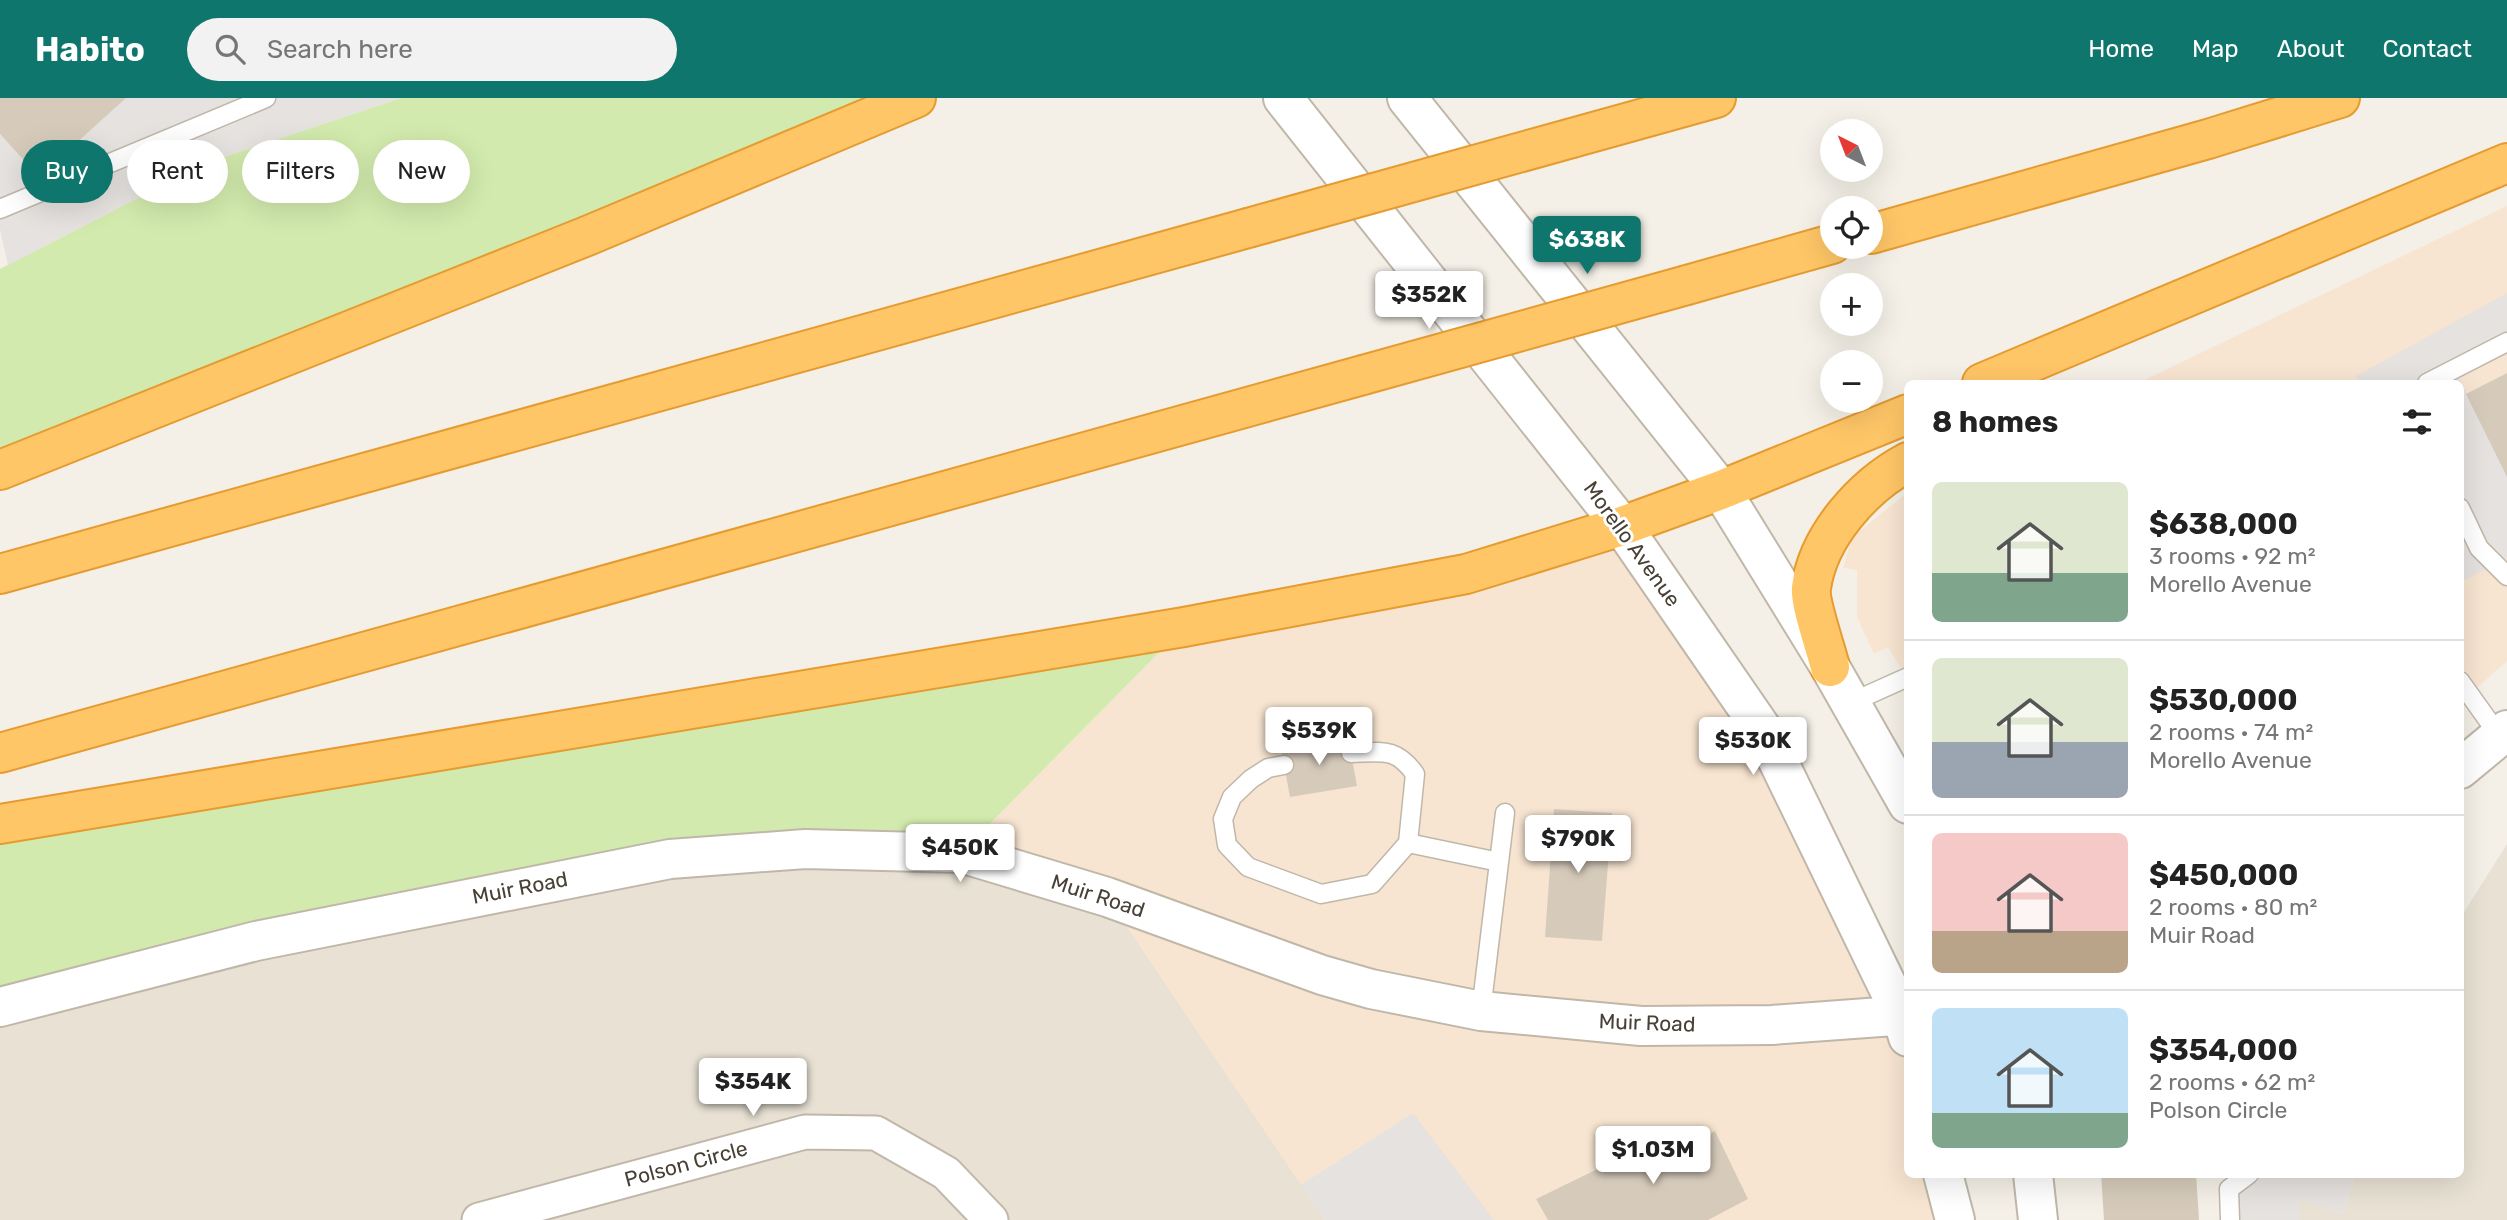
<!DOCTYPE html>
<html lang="en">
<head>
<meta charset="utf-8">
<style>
  body { margin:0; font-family:Rubik,sans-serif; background:#f2f2f2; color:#222; height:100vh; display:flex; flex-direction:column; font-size:26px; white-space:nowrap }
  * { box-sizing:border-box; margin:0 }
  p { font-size:23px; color:#767676 }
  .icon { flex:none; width:38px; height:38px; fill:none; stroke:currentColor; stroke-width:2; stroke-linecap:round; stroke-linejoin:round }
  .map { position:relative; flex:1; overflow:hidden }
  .side { position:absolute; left:1904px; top:282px; width:560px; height:798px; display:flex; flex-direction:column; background:#fff; border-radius:10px; box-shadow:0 7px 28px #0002 }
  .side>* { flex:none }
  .banner { position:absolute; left:21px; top:42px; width:665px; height:63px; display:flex; gap:14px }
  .needle { width:46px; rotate:318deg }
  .tools { position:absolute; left:1820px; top:21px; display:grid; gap:14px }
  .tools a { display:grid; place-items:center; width:63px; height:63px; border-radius:50%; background:#fff; box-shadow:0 7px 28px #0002; font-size:35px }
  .price { position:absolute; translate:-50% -60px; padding:0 16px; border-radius:7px; background:#fff; color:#222; font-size:23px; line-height:46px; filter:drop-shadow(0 2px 4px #0008) }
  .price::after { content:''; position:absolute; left:50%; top:42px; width:21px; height:16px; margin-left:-10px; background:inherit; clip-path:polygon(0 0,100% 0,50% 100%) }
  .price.active { background:#0f766e; color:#fff }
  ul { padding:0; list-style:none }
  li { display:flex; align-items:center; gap:21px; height:175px; padding:0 28px }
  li+li { border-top:2px solid #e0e0e0 }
  li span { display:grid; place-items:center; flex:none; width:196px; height:140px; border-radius:10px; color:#555 }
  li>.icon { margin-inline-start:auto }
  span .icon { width:84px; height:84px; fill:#fffc; stroke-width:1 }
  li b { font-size:30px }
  h2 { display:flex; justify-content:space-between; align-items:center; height:84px; padding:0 28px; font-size:30px }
  .chip { padding:0 24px; border-radius:32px; background:#fff; box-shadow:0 7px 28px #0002; font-size:24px; line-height:63px }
  .chip.active { background:#0f766e; color:#fff }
  header { display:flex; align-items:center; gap:42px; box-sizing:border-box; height:98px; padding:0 35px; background:#0f766e; color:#fff }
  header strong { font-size:33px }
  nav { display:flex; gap:38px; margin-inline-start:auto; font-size:24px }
  .search { width:490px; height:63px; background:#f2f2f2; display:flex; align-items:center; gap:18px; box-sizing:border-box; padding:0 24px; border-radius:38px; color:#767676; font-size:26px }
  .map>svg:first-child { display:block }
  .residential { fill:#e8e1d4 }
  .commercial { fill:#f7e5d1 }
  .green { fill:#d2eaad }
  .parking { fill:#e5e2df }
  .building { fill:#d6cbbb }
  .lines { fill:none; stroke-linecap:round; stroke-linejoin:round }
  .service-casing { stroke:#c0b7a9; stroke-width:21 }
  .minor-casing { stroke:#c0b7a9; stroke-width:37 }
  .tertiary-casing { stroke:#c0b7a9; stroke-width:42 }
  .motorway-casing { stroke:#e59b30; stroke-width:42 }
  .service { stroke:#fff; stroke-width:18 }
  .minor { stroke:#fff; stroke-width:33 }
  .tertiary { stroke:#fff; stroke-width:38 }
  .motorway { stroke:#ffc667; stroke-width:38 }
  .motorway-bridge-casing { stroke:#e59b30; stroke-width:42; stroke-linecap:butt }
  .motorway-bridge { stroke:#ffc667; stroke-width:38 }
  .labels { text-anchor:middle; stroke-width:6; stroke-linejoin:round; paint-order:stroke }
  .street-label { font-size:21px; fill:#484035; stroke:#fff }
</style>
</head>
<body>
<header>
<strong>Habito</strong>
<div class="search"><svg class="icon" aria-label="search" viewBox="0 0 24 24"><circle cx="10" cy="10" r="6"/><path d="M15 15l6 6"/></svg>Search here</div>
<nav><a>Home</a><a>Map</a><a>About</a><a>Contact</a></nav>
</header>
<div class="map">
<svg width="2507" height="1122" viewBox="0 0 2507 1122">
  <rect width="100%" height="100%" fill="#f4f0e7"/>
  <path class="residential" d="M2507,746V1122H2299V1101L2343,1116L2355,1076H2460L2461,819Z
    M961,755L1107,799L1325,1122H0V909L670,761Z"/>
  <path class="commercial" d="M2507,108V563L2461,604L2460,285H2138Z
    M1907,395V580L1888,549L1874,556L1857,519V472L1843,470L1852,439Z
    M1622,428L1764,634L1908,939V1076H1943L1955,1122H1325L1107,799L961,755L1184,529Z"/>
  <path class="green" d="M401,0H901L0,372V171L206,65Z
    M1184,529L961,755L805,751L0,909V726Z"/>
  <path class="parking" d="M126,0H401L206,65L8,167L0,131V36L39,79Z
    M2507,195V244L2455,271L2507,379V460L2461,484L2460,285H2359L2356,278Z
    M1413,1015L1494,1122H1325L1301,1087Z
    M2249,1076H2355L2343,1117L2299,1101V1122H2230L2229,1091Z"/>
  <path class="building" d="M0,0H126L39,79L0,36Z
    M2507,275V379L2466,296Z
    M1348,638L1357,688L1290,699L1281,651Z
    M1554,711L1612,715L1602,843L1545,839Z
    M1715,1033L1748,1101L1708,1122H1548L1536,1101L1659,1041L1668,1056Z
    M2101,1076H2196L2199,1122H2104Z"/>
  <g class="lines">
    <defs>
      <path id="service" d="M0,111L266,0
        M2427,285L2507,244
        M2460,410L2479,450L2507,478
        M2460,583L2500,639
        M1850,605L1908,579
        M1284,667L1268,670L1251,681L1232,699L1223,721L1227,747L1248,769L1321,796L1372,786L1408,745L1415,676C1396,649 1382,654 1351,655
        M1408,745L1499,764
        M1481,913L1505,715
        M2230,1122L2229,1091L2249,1076"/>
      <path id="minor" d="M479,1122L805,1034L876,1035L946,1075L991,1122"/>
      <path id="tertiary" d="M1283,0L1622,428L1764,634L1902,918L1908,939
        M1407,0L1721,392L1830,569L1908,706
        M2460,671L2507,632
        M0,909L256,843L670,761L805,751L961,755L1107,799L1322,877L1371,891L1481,913L1641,928L1772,927L1908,917
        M1943,1076L1955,1122
        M2033,1076L2038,1122"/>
      <path id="motorway" d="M1572,40L1716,0
        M1871,136L2208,41L2340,0
        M1687,187L1832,146
        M1982,285L2507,65
        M0,372L587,138L916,0
        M0,476L1248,130
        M1830,569C1826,552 1809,504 1811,490C1818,438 1863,388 1908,364
        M0,655L1363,277
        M0,726L1184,529L1466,476L1622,428L1721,392L1908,316"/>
    </defs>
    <use href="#service" class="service-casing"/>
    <use href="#minor" class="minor-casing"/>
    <use href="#tertiary" class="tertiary-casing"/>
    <use href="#motorway" class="motorway-casing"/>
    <use href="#service" class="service"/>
    <use href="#minor" class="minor"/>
    <use href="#tertiary" class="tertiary"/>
    <use href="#motorway" class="motorway"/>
    <defs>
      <path id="motorway-bridge" d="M1248,130L1572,40
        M1363,277L1687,187"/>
    </defs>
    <use href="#motorway-bridge" class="motorway-bridge-casing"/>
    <use href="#motorway-bridge" class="motorway-bridge"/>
  </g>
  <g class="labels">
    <g class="street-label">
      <text transform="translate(1632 446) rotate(54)" y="7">Morello Avenue</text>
      <text transform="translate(520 790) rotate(-11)" y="7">Muir Road</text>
      <text transform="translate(1098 798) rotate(18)" y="7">Muir Road</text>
      <text transform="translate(1647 925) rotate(2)" y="7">Muir Road</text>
      <text transform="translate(686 1066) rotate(-15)" y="7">Polson Circle</text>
    </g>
  </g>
</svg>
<div class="tools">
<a><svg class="needle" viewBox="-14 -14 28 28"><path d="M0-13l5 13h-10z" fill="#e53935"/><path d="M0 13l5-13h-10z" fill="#767676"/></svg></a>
<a><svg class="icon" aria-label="locate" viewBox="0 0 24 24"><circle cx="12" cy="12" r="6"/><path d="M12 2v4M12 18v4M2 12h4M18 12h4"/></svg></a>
<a>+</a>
<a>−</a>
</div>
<b class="price active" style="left:1587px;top:178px">$638K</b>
<b class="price" style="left:1429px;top:233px">$352K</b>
<b class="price" style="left:1319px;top:669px">$539K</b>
<b class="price" style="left:1753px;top:679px">$530K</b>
<b class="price" style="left:1578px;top:777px">$790K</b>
<b class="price" style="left:960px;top:786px">$450K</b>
<b class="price" style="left:753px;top:1020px">$354K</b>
<b class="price" style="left:1653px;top:1088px">$1.03M</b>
<div class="banner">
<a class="chip active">Buy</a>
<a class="chip">Rent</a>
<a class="chip">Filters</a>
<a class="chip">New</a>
</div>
<section class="side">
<h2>8 homes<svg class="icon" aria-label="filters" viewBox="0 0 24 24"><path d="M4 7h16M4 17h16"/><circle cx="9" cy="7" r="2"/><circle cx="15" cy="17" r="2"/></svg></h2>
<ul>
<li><span style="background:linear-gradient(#dfe7d0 65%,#7fa58c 0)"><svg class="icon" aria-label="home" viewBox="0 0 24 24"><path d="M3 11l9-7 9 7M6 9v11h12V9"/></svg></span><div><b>$638,000</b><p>3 rooms · 92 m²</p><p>Morello Avenue</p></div></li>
<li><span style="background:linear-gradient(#dfe7d0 60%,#9aa5b1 0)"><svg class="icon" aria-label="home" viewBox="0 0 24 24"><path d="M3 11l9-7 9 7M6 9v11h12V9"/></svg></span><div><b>$530,000</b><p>2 rooms · 74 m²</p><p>Morello Avenue</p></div></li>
<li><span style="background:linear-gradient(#f6c9c9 70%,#b9a48a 0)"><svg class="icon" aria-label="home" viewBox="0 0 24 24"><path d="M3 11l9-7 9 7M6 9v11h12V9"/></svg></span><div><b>$450,000</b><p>2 rooms · 80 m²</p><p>Muir Road</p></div></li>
<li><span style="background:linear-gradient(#bfe0f5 75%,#7fa58c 0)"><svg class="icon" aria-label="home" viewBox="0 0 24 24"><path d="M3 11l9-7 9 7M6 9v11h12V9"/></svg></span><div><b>$354,000</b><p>2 rooms · 62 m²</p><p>Polson Circle</p></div></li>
</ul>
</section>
</div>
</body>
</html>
